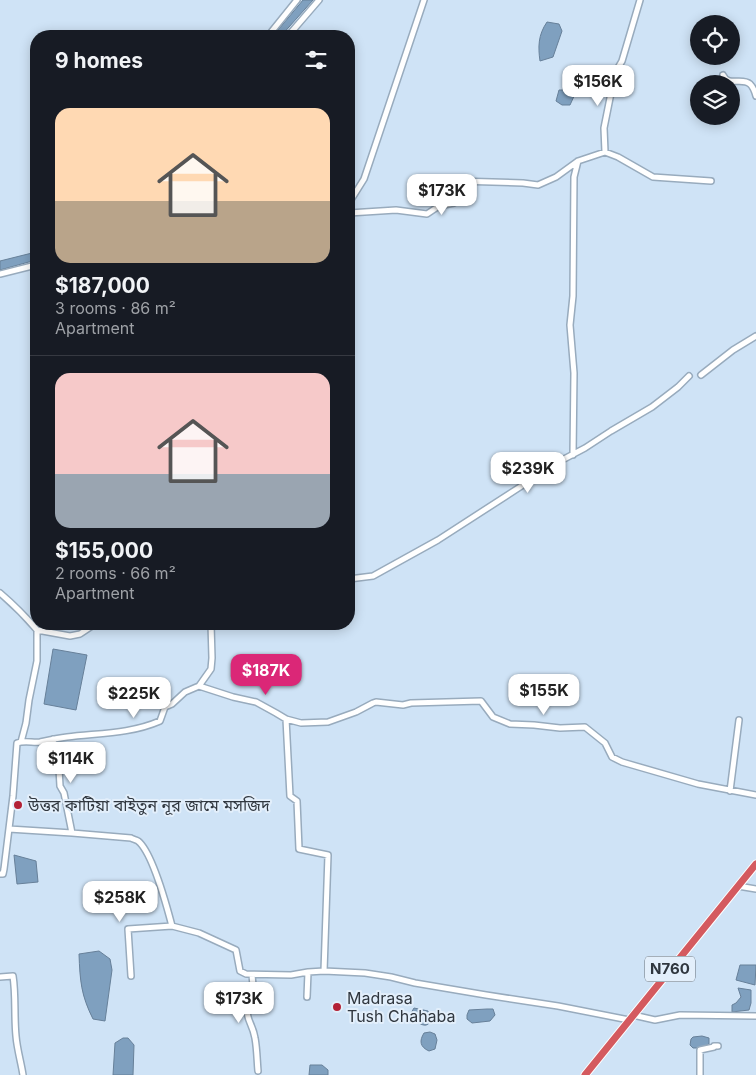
<!DOCTYPE html>
<html lang="en">
<head>
<meta charset="utf-8">
<style>
  body { margin:0; font-family:Inter,"Noto Sans Bengali",sans-serif; background:#20242c; color:#f1f3f6; height:100vh; display:flex; flex-direction:column; font-size:19px; white-space:nowrap }
  * { box-sizing:border-box; margin:0 }
  p { font-size:16px; color:#9ea1a6 }
  .icon { flex:none; width:28px; height:28px; fill:none; stroke:currentColor; stroke-width:2; stroke-linecap:round; stroke-linejoin:round }
  .map { position:relative; flex:1; overflow:hidden }
  .sheet { position:absolute; left:30px; top:30px; width:325px; height:600px; display:flex; flex-direction:column; background:#171b24; border-radius:20px; box-shadow:0 2px 12px #0003 }
  .sheet>* { flex:none }
  .fabs { position:absolute; left:690px; top:15px; display:grid; gap:10px }
  .fabs a { display:grid; place-items:center; width:50px; height:50px; border-radius:50%; background:#171b24; box-shadow:0 2px 12px #0003; font-size:25px }
  .price { position:absolute; translate:-50% -42px; padding:0 11px; border-radius:10px; background:#fff; color:#222; font-size:16px; line-height:32px; filter:drop-shadow(0 1px 2px #0008) }
  .price::after { content:''; position:absolute; left:50%; top:30px; width:15px; height:11px; margin-left:-8px; background:inherit; clip-path:polygon(0 0,100% 0,50% 100%) }
  .price.on { background:#db2777; color:#fff }
  ul { padding:0; list-style:none }
  li { display:grid; align-content:center; gap:10px; height:265px; padding:0 25px }
  li+li { border-top:1px solid #363941 }
  li span { display:grid; place-items:center; height:155px; border-radius:15px; color:#555 }
  li>.icon { margin-inline-start:auto }
  span .icon { width:90px; height:90px; fill:#fffc; stroke-width:1 }
  li b { font-size:21px }
  h2 { display:flex; justify-content:space-between; align-items:center; height:60px; padding:0 25px; font-size:21px }
  .map>svg:first-child { display:block }
  .water { fill:#7fa0bf; stroke:#678099 }
  .lines { fill:none; stroke-linecap:round; stroke-linejoin:round }
  .minor-casing { stroke:#98abbd; stroke-width:8 }
  .highway-casing { stroke:#fff; stroke-width:9 }
  .minor { stroke:#fff; stroke-width:5 }
  .highway { stroke:#d45a5f; stroke-width:7 }
  .poi-dot { fill:#b32136; stroke:#e3effb; stroke-width:2 }
  .labels { text-anchor:middle; stroke-width:4; stroke-linejoin:round; paint-order:stroke }
  .shield { fill:#e3effb; stroke:#666e77; stroke-width:1 }
  .shield-label { font-size:15px; font-weight:bold; fill:#30373f }
  .poi-label { font-size:16px; fill:#30373f; stroke:#e3effb; text-anchor:start }
</style>
</head>
<body>
<div class="map">
<svg width="756" height="1075" viewBox="0 0 756 1075">
  <rect width="100%" height="100%" fill="#cfe3f6"/>
  <path class="water" d="M303,0H313L281,36H273Z
    M547,22L559,24L562,31L553,57L540,61C538,47 538,35 547,22Z
    M559,90H571L575,94L570,105H562L556,101Z
    M36,252V260L0,270V261Z
    M53,649L87,655L76,710L44,704Z
    M14,855L36,861L38,882L17,884Z
    M99,951L110,959L112,970L105,1021L93,1019C81,995 80,981 79,954Z
    M740,965H756L755,985L736,980Z
    M738,988L751,990V1003L749,1010L732,1012V1005L736,1003L741,997Z
    M414,1008L428,1011C436,1029 419,1030 411,1013Z
    M487,1009H493L495,1015L490,1021L472,1023L467,1019V1015L469,1010Z
    M430,1032L435,1034L437,1040L435,1049L429,1051C420,1047 419,1041 424,1033Z
    M702,1036L709,1038V1044L701,1048H693L690,1045L691,1039L693,1037Z
    M123,1038H128L134,1045L133,1075H113L115,1043Z
    M310,1065H322L328,1070V1075H309Z"/>
  <g class="lines">
    <defs>
      <path id="minor" d="M268,36L297,0
        M288,36L319,0
        M723,75C728,87 742,77 750,84C753,87 755,92 756,96
        M605,152L618,157L653,177L711,181
        M349,203L364,179L424,0
        M349,213L396,210L427,214L439,206L454,203C459,195 459,190 457,181L523,183L538,185L556,177L578,161L605,152L604,128L615,73L622,61L640,0
        M0,274L36,265
        M701,375L733,350L756,336
        M573,455L574,373L570,325L573,296L574,177L578,161
        M349,579L373,576L438,540L520,487L545,469L585,448L611,431L652,407L678,387L689,376
        M0,593C14,605 25,616 37,630
        M199,686L233,697L256,702L276,713L286,719L301,723L328,722L356,712L373,703L376,702L403,705L411,703L481,701L493,717L510,724L534,725L560,728L585,727L605,743L612,757L622,762L698,784L756,795
        M286,719L290,796L297,801L299,849L328,855L324,971
        M53,739L59,769L60,786L64,793L72,833
        M21,742L26,723L29,700L37,661V630L70,636L80,634L95,624
        M730,791L739,720
        M9,829L72,833L131,838C132,839 137,840 138,841C152,852 167,907 172,926L199,933L236,950L240,971L246,974L291,975L308,972L324,971L365,973L391,977L415,983L486,995L558,1006L629,1020
        M0,874H3L4,869L13,796L17,743C25,740 33,743 40,742C49,740 58,738 67,737C99,733 130,734 160,721L165,707L172,704L185,692L199,686L211,669L212,658L211,624
        M738,886L756,889
        M252,975L254,996C240,1017 252,1019 255,1038C257,1049 257,1060 258,1071
        M131,976L128,929L172,926
        M0,977L13,976C16,995 14,1016 16,1036C17,1049 21,1062 23,1075
        M307,997L308,972
        M633,1015L655,1020L680,1015L756,1016
        M700,1075V1050L714,1047V1046H718"/>
      <path id="highway" d="M585,1075L756,864"/>
    </defs>
    <use href="#minor" class="minor-casing"/>
    <use href="#highway" class="highway-casing"/>
    <use href="#minor" class="minor"/>
    <use href="#highway" class="highway"/>
  </g>
  <g class="poi-dot">
    <circle cx="18" cy="805" r="5"/>
    <circle cx="337" cy="1007" r="5"/>
  </g>
  <g class="labels">
    <rect class="shield" x="645" y="956.5" width="50" height="25" rx="4"/>
    <g class="shield-label">
      <text x="670" y="974">N760</text>
    </g>
    <g class="poi-label">
      <text x="28" y="811">উত্তর কাটিয়া বাইতুন নূর জামে মসজিদ</text>
      <text x="347" y="1004">Madrasa<tspan x="347" dy="18">Tush Chahaba</tspan></text>
    </g>
  </g>
</svg>
<div class="fabs">
<a><svg class="icon" aria-label="locate" viewBox="0 0 24 24"><circle cx="12" cy="12" r="6"/><path d="M12 2v4M12 18v4M2 12h4M18 12h4"/></svg></a>
<a><svg class="icon" aria-label="layers" viewBox="0 0 24 24"><path d="M12 4l9 5-9 5-9-5zM3 14l9 5 9-5"/></svg></a>
</div>
<b class="price" style="left:598px;top:107px">$156K</b>
<b class="price" style="left:442px;top:216px">$173K</b>
<b class="price" style="left:528px;top:494px">$239K</b>
<b class="price on" style="left:266px;top:696px">$187K</b>
<b class="price" style="left:544px;top:716px">$155K</b>
<b class="price" style="left:134px;top:719px">$225K</b>
<b class="price" style="left:71px;top:784px">$114K</b>
<b class="price" style="left:120px;top:923px">$258K</b>
<b class="price" style="left:239px;top:1024px">$173K</b>
<section class="sheet">
<h2>9 homes<svg class="icon" aria-label="filters" viewBox="0 0 24 24"><path d="M4 7h16M4 17h16"/><circle cx="9" cy="7" r="2"/><circle cx="15" cy="17" r="2"/></svg></h2>
<ul>
<li><span style="background:linear-gradient(#ffd9b3 60%,#b9a48a 0)"><svg class="icon" aria-label="home" viewBox="0 0 24 24"><path d="M3 11l9-7 9 7M6 9v11h12V9"/></svg></span><div><b>$187,000</b><p>3 rooms · 86 m²</p><p>Apartment</p></div></li>
<li><span style="background:linear-gradient(#f6c9c9 65%,#9aa5b1 0)"><svg class="icon" aria-label="home" viewBox="0 0 24 24"><path d="M3 11l9-7 9 7M6 9v11h12V9"/></svg></span><div><b>$155,000</b><p>2 rooms · 66 m²</p><p>Apartment</p></div></li>
</ul>
</section>
</div>
</body>
</html>
